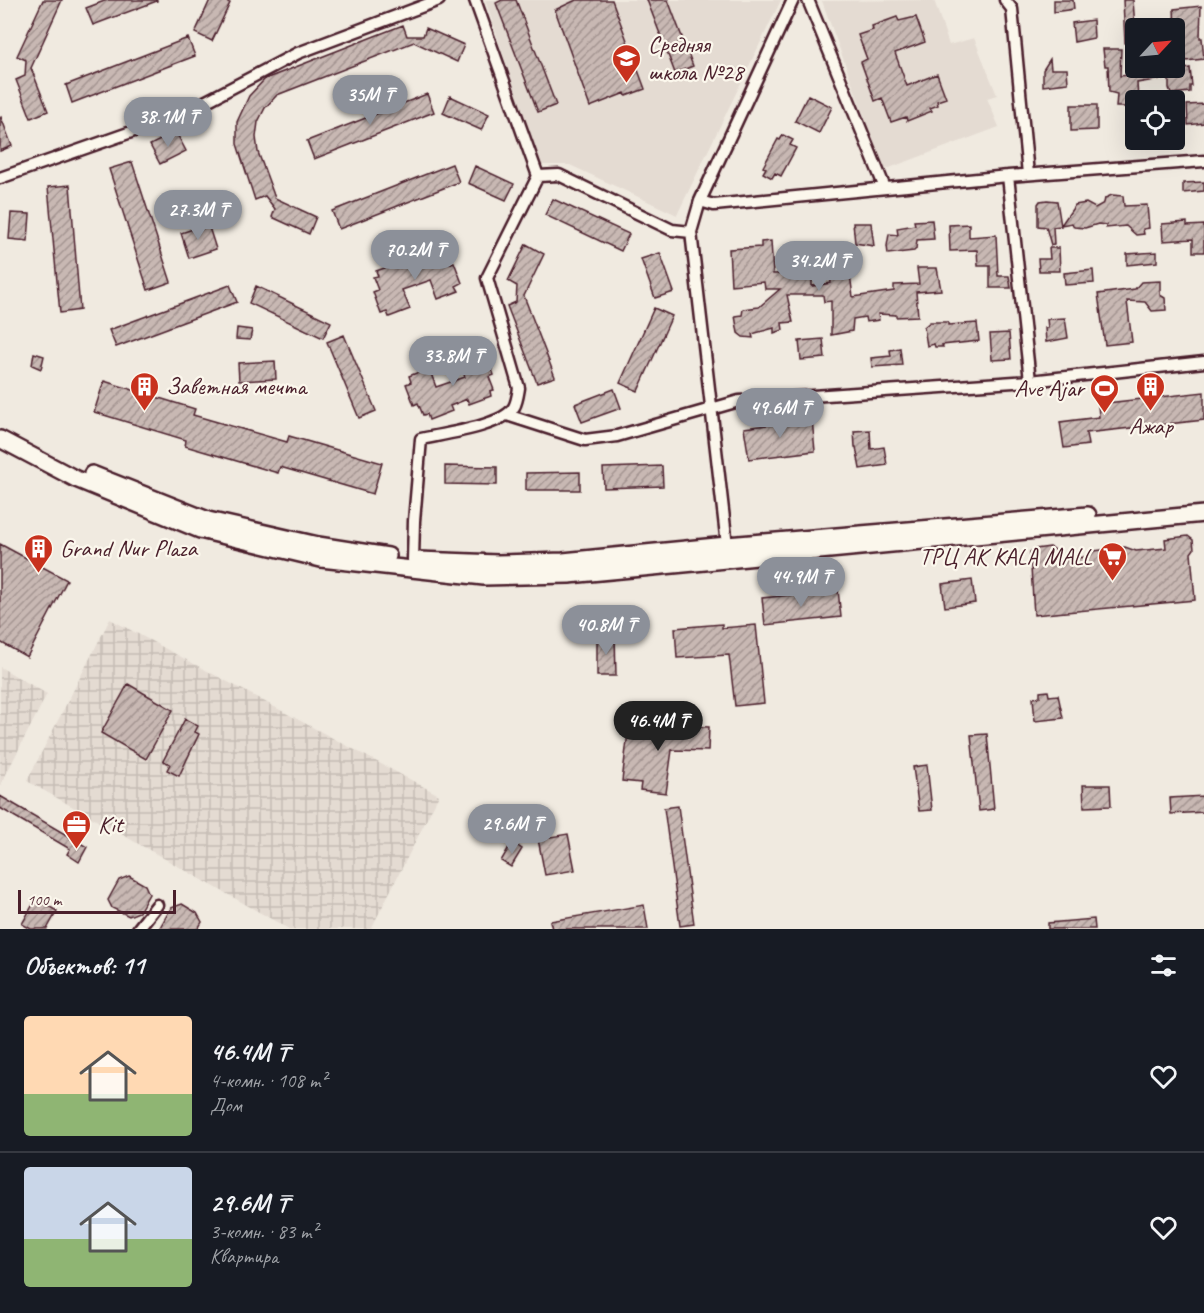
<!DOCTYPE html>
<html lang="ru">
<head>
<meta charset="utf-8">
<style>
  body { margin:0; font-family:Caveat,sans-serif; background:#242831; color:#f1f3f6; height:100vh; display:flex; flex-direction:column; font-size:22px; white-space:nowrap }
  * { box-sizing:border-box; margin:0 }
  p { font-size:20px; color:#9ea1a6 }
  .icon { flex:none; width:33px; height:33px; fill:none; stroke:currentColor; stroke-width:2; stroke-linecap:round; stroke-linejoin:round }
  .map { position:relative; height:929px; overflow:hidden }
  .side { display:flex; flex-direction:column; background:#171b24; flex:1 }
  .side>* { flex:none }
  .needle { width:39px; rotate:64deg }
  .controls { position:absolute; left:1125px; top:18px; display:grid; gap:12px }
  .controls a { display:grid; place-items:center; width:60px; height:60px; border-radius:6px; background:#171b24; box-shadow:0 6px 24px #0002; font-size:30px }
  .scale { position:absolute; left:18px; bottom:15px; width:158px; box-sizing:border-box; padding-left:6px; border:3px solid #4a1f2b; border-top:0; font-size:16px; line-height:21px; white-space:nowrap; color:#4a1f2b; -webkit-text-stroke:4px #fbf7ec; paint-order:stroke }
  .price { position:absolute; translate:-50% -51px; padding:0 14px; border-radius:21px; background:#8c9099; color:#fff; font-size:20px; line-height:39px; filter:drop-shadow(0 2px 3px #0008) }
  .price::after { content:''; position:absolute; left:50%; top:36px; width:18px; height:14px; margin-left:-9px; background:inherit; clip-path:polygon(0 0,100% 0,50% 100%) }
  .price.selected { background:#222; color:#fff }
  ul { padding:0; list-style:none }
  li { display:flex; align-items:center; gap:18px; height:150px; padding:0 24px }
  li+li { border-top:2px solid #363941 }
  li span { display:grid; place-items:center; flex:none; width:168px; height:120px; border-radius:6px; color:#555 }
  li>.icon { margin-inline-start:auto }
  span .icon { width:72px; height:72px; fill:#fffc; stroke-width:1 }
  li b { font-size:26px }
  h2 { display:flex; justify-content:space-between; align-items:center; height:72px; padding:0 24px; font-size:26px }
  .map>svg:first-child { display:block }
  .built { fill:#e4dbd2 }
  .industrial { fill:url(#industrial-grid) }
  .building { fill:url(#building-hatch); stroke:#4a1f2b; stroke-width:1.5 }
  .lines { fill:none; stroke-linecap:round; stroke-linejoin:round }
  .minor-casing { stroke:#4a1f2b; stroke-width:15 }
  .secondary-casing { stroke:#4a1f2b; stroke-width:20 }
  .minor { stroke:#fbf7ec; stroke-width:10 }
  .secondary { stroke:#fbf7ec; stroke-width:15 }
  .labels { text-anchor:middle; stroke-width:4.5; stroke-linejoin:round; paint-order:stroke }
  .poi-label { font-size:24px; fill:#4a1f2b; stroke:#fbf7ec; text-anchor:start }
</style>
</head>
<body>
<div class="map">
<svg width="1204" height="929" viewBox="0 0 1204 929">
  <defs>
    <pattern id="industrial-grid" width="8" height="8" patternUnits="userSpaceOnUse" patternTransform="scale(1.5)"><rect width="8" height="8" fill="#e4dbd2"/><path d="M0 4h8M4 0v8" fill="none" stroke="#c5bcb4"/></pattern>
    <pattern id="building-hatch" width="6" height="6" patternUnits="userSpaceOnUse" patternTransform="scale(1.5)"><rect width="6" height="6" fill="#c8b8b3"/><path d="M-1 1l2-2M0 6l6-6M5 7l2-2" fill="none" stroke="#a49592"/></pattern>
  </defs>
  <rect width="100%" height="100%" fill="#f0eae0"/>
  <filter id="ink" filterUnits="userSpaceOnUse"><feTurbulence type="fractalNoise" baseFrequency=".0167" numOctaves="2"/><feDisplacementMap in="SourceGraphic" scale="12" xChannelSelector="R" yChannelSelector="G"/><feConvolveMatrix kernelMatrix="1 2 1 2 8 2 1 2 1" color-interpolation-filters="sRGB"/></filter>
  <g filter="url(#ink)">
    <path class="built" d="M485,0H781L677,215L570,165H540Z
      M934,0L949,45L974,38L997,95L987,98L999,127L884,170L822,1Z"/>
    <path class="industrial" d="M110,619L439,795L371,929H289L27,781Z
      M0,667L47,694L0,786Z"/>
    <path class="building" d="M43,0H62L31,68L48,111L31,118L16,80L25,76L26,60L17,56Z
      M107,0H157V1L93,25L86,8Z
      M210,0H224L230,3L212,41L195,33Z
      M502,0H516L556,105L538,112L496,3Z
      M576,0H612L645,89L626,96L625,93L590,107L555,10Z
      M647,0H668L693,66L675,73Z
      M1054,0H1073L1074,9L1054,12Z
      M1123,0H1133L1136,42L1125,43Z
      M1201,6L1200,38H1202L1204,59L1186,61L1182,27L1175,28L1174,9Z
      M897,17L899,21L916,17L925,42L895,53L907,86L937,74L946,98L937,101L938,105L930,108L932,111L907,121L906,117L891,122L882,98L875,101L861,62L867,59L858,35L873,30L872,26Z
      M1093,20L1094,38L1074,42L1072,23Z
      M403,25L407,36H423L426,28L464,45L457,62L414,42L277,95L265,108L258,122L256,137L258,152L275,198L316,217L309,234L272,217L275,209L265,196L255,200L237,144V122L249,96L265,79Z
      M188,38L195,56L72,103L66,85Z
      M1103,49H1121L1120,76L1161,72L1162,79L1137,83L1138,100H1136V107H1116L1117,94L1109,92L1108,66H1105Z
      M1050,59L1051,69H1067L1068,83L1043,86V70Z
      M1190,68L1192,86H1190V92L1171,94L1169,88V72Z
      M427,94L434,112L314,159L307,141Z
      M808,95L832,107L819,133L795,121Z
      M450,96L489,114L481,130L443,113Z
      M1204,104V123L1188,125L1187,105Z
      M1071,105H1097V130L1071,131Z
      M1,117L12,146L0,151V118Z
      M176,132L186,151L160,164L150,145Z
      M783,135L793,140L790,145L796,148L781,176L775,173L772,178L763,173L766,168L763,167L778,139L780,140Z
      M132,162L171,282L148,290L109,169Z
      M452,164L459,182L339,229L332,211Z
      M475,166L514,184L506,200L468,183Z
      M1204,182V191L1183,193V183Z
      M70,185L80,310L60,313L48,187Z
      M1112,195L1123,196L1124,206L1147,205L1149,228L1143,229L1144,234L1136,235L1126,226L1106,228V225L1098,224L1085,228L1074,227L1072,223L1061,225L1075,205L1086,203L1095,208L1104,203L1105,198Z
      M553,199L629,234L621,251L545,215Z
      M1047,200L1057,201L1061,226L1053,227L1054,244L1051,245L1046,227L1038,226V204L1040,201Z
      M11,213L30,214L28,241L9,239Z
      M932,220L934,239L917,240L916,249L914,251L888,254L887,246L889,234L898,235L897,228L915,225L914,221Z
      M1187,222V226L1204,225V252H1193V239L1163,241L1162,224Z
      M853,223H871L874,246L855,243Z
      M208,224L216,249L189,258L181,233Z
      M969,224V237L996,235L998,276H1009L1011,288H990V266H978L977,250L950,251L949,225Z
      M771,241L773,274L812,273V286L831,283L829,258L832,253L836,255L838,245L849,244L856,269L850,274L853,297L894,291V285L919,284L917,268H937L941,290L916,292L918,316L896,317V315L878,314L879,320L866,322L865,317L853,319L852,331L831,335V301L824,302L823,295H787L793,322L782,323L783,330L774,333V328L752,334L753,338L743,337L738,333L735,316L742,315L743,309L759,307L780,289H765L764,282L731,285L729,249L761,247V242Z
      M526,244L544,254L524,296L555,377L537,383L507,306L516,302L517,286L508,281Z
      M438,247L440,253L445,252L449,264L454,262L462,283L456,286L459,291L438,299L431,280L402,290L410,309L389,317L387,312L381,314L373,292L378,290L373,277L378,276L376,271L399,263L400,268L418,261L416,256Z
      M1049,248H1059L1060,271H1039L1038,259H1050Z
      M1157,252V262L1127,265V254Z
      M660,253L674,292L655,298L641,259Z
      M1093,270L1094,283L1065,285L1064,273Z
      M1160,281V295L1165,298L1166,310L1152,311L1145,302L1127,301L1132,342L1105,345L1098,294L1135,289L1141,282Z
      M230,285L237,302L116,347L109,330Z
      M256,286L331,322L323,338L249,303Z
      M654,308L672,316L638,391L620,383Z
      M1065,318L1068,338L1046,342L1045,328H1048L1047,319Z
      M930,322H948V325L977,323L979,341L942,345L943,347H935L934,344L927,346L924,327Z
      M237,328L252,330L250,340L236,339Z
      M1009,333L1011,359L992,360L990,334Z
      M344,335L376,411L359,418L327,342Z
      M823,339L825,358L801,360L799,341Z
      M900,348L902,365L872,367L871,358L891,356L890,350Z
      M479,350L481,355L486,353L494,375L489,377L494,390L490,391L491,396L469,404L467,399L450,406L452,411L429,420L427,414L423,415L418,403L414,405L406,384L411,382L409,376L429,368L436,387L465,377L458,358Z
      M34,353L44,356L41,369L32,365Z
      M275,361L276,379L239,381L238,363Z
      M104,381L195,409L193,415L287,442L289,436L382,463L373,494L280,467L278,473L185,446L186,440L94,412Z
      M614,389L621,408L582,422L575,404Z
      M1204,392V420L1086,433L1088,445L1064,448L1060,422L1099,417L1098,404Z
      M812,419L815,451L749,459L744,428Z
      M870,430L871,449L884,447L887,465L860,469L856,447H855L854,431Z
      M445,466L497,467V485L445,484Z
      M662,466L663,486L604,488L603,468Z
      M580,472V490H526V473Z
      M1188,536L1193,540L1194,549L1191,553L1195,600L1034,615L1030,552L1035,549L1050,547L1054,549L1057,561L1084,557L1094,551L1125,547L1136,551L1166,548L1165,539Z
      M0,544L67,580L27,657L0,642Z
      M972,580L975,603L945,607L942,584Z
      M838,590L841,617L765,625L762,598Z
      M722,624V628L756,625L764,703L735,706L729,655L677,658L675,628Z
      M597,636H615L616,676H597Z
      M128,684L173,710L146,759L101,733Z
      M1048,691L1049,696L1058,695L1063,718L1035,721L1033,698L1040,697V692Z
      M630,716L648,718L647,726L677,731V726L709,727L708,751L672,750L666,793L640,790L641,783L622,781Z
      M185,719L198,726L195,732L199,734L179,776L167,770L170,764L163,761Z
      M987,734L994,809L979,811L971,735Z
      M927,765L932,810L919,811L913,767Z
      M1083,785H1110L1111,806L1084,807Z
      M0,796L87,847L79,862L67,854L70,849L0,808Z
      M1204,796V812L1171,814L1170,798Z
      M678,806L694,924L680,926L664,808Z
      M568,834L575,870L545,875L538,839Z
      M512,842L522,849L511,867L501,861Z
      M129,876L145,885L149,894L139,912L129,916L112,908L108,900L119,880Z
      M36,899L57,911L47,929H31L22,924Z
      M182,904L197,913L202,922L198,929H159L171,908Z
      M644,905L648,929H552L550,921Z
      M1094,919L1095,929H1048V923Z"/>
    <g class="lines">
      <defs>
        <path id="minor" d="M808,0L885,188
          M1005,0L1012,9L1028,174
          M538,176L559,175L672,230L691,232
          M1008,176L1030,381
          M0,178L137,130L197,106L298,53L439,0
          M700,201L714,205L1008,176L1204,161
          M507,415L585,440L617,436L739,401L1030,381L1204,362
          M727,545L691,232L700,201L793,0
          M413,560L414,521L421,439C443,434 504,426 514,407C517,402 518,394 519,388L487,278L538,176L475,0
          M138,929L157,905"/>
        <path id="secondary" d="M0,439L76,479L200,530L321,559L484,577L569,575L1204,514
          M92,474L208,520L318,545L388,556
          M418,560L498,563L563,561L727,545L1088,515"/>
      </defs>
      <use href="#minor" class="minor-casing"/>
      <use href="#secondary" class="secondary-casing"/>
      <use href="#minor" class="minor"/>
      <use href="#secondary" class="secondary"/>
    </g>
  </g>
  <defs>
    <symbol id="school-pin" viewBox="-11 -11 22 30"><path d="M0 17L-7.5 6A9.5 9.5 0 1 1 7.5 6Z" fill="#c8321e" stroke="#fbf7ec"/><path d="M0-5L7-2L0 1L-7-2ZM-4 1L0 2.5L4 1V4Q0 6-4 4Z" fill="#fff"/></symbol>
    <symbol id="building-pin" viewBox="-11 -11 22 30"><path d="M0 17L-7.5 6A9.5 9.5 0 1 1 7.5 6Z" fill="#c8321e" stroke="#fbf7ec"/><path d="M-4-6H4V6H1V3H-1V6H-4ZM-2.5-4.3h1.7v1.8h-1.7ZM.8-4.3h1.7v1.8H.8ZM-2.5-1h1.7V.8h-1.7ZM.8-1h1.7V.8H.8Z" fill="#fff"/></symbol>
    <symbol id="stadium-pin" viewBox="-11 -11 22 30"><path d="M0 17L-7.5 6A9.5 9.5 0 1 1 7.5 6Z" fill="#c8321e" stroke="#fbf7ec"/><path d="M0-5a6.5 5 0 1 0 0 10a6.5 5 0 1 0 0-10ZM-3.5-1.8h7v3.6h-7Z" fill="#fff"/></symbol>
    <symbol id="supermarket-pin" viewBox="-11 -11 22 30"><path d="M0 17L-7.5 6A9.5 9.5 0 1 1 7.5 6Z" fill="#c8321e" stroke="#fbf7ec"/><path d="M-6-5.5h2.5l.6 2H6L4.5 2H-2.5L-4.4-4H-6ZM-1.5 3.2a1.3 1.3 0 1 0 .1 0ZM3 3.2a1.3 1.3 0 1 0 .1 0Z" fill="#fff"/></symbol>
    <symbol id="office-pin" viewBox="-11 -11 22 30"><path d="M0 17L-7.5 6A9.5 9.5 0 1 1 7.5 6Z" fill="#c8321e" stroke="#fbf7ec"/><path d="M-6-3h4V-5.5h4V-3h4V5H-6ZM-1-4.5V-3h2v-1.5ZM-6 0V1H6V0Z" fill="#fff"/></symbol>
  </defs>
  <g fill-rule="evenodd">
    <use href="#school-pin" x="610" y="42" width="33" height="45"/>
    <use href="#building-pin" x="128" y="370" width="33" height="45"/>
    <use href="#building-pin" x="1134" y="370" width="33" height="45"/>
    <use href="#stadium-pin" x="1088" y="372" width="33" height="45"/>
    <use href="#building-pin" x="22" y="532" width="33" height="45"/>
    <use href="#supermarket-pin" x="1096" y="540" width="33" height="45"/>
    <use href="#office-pin" x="60" y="808" width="33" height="45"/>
  </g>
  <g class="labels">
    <g class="poi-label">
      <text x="648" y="52">Средняя<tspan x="648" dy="28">школа №28</tspan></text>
      <text x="166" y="394">Заветная мечта</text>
      <text x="1084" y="396" text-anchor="end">Ave Ajar</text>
      <text x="1151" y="434" text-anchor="middle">Ажар</text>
      <text x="60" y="556">Grand Nur Plaza</text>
      <text x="1092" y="564" text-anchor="end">ТРЦ AK KALA MALL</text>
      <text x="98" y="832">Kit</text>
    </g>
  </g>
</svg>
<div class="controls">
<a><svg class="needle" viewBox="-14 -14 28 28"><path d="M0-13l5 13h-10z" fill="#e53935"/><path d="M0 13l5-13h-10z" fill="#9ea1a6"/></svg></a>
<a><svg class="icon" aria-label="locate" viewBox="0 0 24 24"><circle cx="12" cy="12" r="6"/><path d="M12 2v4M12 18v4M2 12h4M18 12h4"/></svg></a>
</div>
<div class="scale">100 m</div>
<b class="price" style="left:370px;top:126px">35M ₸</b>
<b class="price" style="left:168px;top:148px">38.1M ₸</b>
<b class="price" style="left:198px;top:241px">27.3M ₸</b>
<b class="price" style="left:415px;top:281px">70.2M ₸</b>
<b class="price" style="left:819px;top:292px">34.2M ₸</b>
<b class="price" style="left:453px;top:387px">33.8M ₸</b>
<b class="price" style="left:780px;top:439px">49.6M ₸</b>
<b class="price" style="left:801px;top:608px">44.9M ₸</b>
<b class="price" style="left:606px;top:656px">40.8M ₸</b>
<b class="price selected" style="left:658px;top:752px">46.4M ₸</b>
<b class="price" style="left:512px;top:855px">29.6M ₸</b>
</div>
<section class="side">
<h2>Объектов: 11<svg class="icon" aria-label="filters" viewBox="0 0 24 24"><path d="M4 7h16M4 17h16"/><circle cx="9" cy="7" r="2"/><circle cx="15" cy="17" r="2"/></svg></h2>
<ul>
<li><span style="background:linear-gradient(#ffd9b3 65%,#8fb573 0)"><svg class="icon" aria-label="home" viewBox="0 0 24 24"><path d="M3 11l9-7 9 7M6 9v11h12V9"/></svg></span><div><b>46.4M ₸</b><p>4-комн. · 108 m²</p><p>Дом</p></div><svg class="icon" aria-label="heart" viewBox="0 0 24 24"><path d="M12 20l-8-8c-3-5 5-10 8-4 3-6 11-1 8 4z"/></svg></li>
<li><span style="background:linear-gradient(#c9d6e8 60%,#8fb573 0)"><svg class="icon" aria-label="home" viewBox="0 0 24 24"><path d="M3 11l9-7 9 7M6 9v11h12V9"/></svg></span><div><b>29.6M ₸</b><p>3-комн. · 83 m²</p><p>Квартира</p></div><svg class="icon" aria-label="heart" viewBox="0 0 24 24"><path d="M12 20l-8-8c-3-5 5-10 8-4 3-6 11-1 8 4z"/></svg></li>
</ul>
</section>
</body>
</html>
